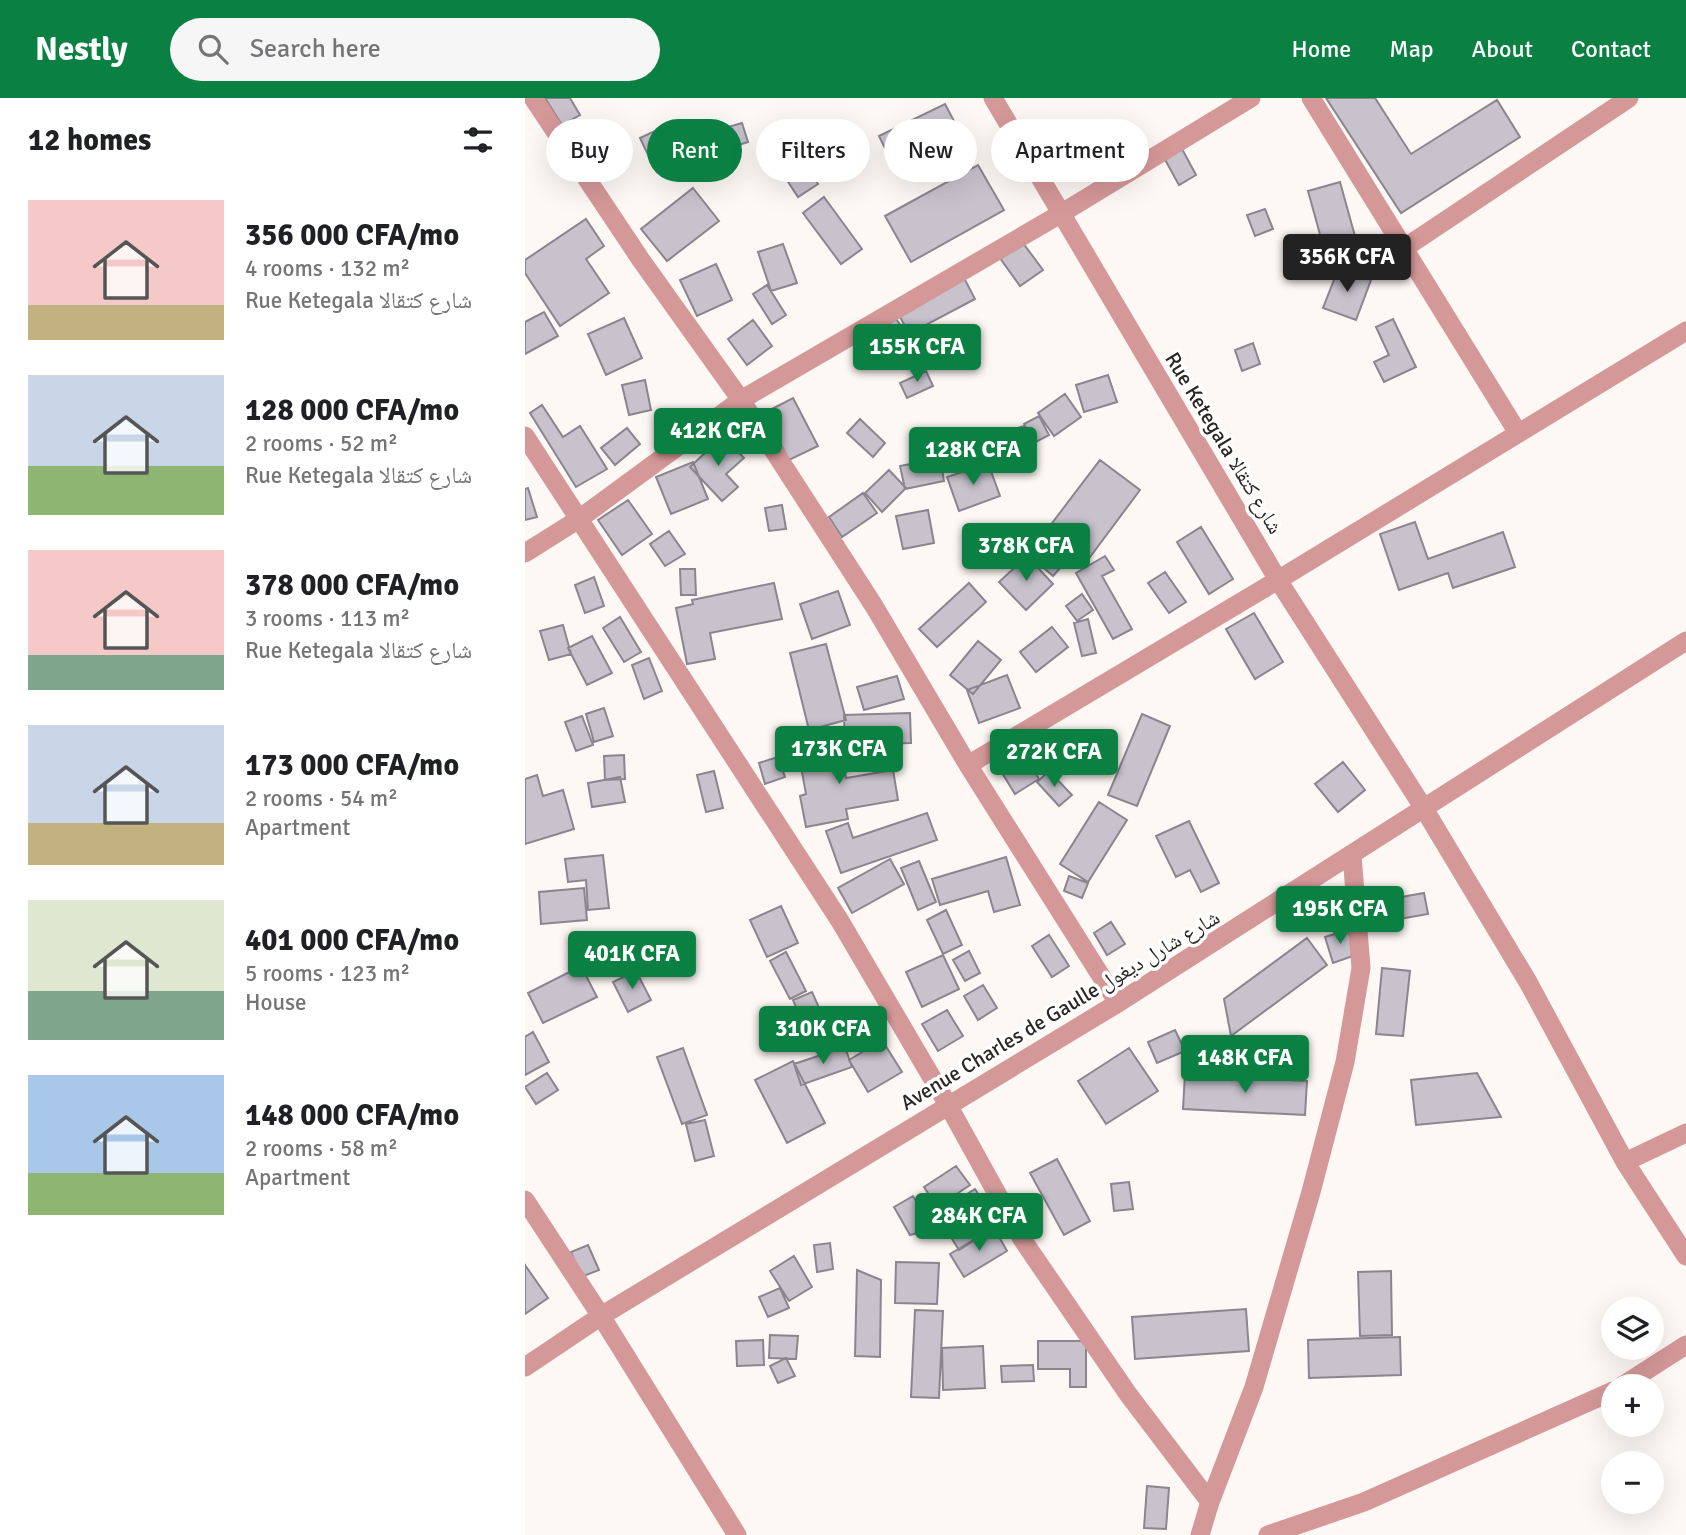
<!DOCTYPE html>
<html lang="en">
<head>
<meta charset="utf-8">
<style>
  body { margin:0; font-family:Signika,"Noto Naskh Arabic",sans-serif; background:#f6f6f6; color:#202124; height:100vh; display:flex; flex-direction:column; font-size:26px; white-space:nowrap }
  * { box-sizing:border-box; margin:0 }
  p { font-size:23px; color:#757577 }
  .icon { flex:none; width:38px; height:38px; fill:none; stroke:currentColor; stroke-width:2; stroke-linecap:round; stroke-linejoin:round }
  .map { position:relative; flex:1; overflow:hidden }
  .sheet { display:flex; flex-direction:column; background:#fff; width:525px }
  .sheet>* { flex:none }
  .hud { position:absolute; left:21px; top:21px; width:665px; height:63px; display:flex; gap:14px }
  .controls { position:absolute; left:1076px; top:1199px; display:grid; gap:14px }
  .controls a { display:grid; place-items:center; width:63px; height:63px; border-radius:50%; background:#fff; box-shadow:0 7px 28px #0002; font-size:35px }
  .price { position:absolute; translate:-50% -60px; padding:0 16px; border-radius:7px; background:#0b8043; color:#fff; font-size:23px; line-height:46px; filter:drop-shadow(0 2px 4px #0008) }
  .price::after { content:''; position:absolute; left:50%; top:42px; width:21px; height:16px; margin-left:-10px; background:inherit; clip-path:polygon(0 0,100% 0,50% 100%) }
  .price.on { background:#222; color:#fff }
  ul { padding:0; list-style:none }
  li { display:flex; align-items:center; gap:21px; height:175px; padding:0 28px }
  li span { display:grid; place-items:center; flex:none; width:196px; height:140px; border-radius:0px; color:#555 }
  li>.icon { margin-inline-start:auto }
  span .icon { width:84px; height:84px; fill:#fffc; stroke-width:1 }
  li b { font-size:30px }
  h2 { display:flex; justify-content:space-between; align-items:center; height:84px; padding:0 28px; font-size:30px }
  .pill { padding:0 24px; border-radius:32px; background:#fff; box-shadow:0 7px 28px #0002; font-size:24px; line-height:63px }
  .pill.on { background:#0b8043; color:#fff }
  header { display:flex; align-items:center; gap:42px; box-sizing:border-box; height:98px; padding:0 35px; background:#0b8043; color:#fff }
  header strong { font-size:33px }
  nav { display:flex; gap:38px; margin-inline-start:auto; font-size:24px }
  .search { width:490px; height:63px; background:#f6f6f6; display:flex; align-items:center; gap:18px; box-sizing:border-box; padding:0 24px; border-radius:38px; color:#757577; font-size:26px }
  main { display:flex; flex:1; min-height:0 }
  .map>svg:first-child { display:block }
  .building { fill:#c7c2cc; stroke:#8a858e; stroke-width:2 }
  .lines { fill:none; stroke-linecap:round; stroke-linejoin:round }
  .minor { stroke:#d59899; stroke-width:19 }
  .tertiary { stroke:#d59899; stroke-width:19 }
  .labels { text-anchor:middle; stroke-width:7; stroke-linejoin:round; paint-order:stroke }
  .street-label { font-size:21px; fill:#2a2624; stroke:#fff }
</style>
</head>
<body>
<header>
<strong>Nestly</strong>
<div class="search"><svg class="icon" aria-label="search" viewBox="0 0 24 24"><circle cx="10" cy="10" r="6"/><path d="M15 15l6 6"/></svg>Search here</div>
<nav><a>Home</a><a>Map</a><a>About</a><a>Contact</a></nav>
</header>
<main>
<section class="sheet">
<h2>12 homes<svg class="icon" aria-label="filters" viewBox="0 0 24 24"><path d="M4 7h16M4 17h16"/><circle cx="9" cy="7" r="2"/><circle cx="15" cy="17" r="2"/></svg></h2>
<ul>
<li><span style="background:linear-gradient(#f6c9c9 75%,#c2b280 0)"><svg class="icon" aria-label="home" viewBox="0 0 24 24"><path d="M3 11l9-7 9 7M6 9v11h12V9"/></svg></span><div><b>356 000 CFA/mo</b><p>4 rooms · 132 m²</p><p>Rue Ketegala شارع كتقالا</p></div></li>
<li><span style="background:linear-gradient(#c9d6e8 65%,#8fb573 0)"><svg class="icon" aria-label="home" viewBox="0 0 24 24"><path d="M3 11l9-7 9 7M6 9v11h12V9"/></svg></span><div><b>128 000 CFA/mo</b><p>2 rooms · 52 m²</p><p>Rue Ketegala شارع كتقالا</p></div></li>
<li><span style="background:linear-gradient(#f6c9c9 75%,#7fa58c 0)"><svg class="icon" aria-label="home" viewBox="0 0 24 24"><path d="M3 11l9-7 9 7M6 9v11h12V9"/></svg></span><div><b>378 000 CFA/mo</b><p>3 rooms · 113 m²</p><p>Rue Ketegala شارع كتقالا</p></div></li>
<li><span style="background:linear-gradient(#c9d6e8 70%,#c2b280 0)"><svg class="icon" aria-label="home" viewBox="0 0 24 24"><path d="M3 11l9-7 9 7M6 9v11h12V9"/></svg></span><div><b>173 000 CFA/mo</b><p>2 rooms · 54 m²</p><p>Apartment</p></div></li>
<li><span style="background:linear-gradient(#dfe7d0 65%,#7fa58c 0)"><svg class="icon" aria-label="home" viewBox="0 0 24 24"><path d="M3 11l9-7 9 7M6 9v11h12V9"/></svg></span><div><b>401 000 CFA/mo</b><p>5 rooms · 123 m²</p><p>House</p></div></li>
<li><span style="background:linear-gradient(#a9c7e8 70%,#8fb573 0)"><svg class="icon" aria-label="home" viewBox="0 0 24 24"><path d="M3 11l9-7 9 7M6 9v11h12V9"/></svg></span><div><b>148 000 CFA/mo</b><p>2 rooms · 58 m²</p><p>Apartment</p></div></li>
</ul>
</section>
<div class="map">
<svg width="1161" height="1437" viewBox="0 0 1161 1437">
  <rect width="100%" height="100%" fill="#fef8f4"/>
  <path class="building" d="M20,0H45L55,17L37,27Z
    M801,0H850L886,56L972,2L995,39L876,115Z
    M420,6L439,42L417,54L412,45L368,67L354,38Z
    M217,25L223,44L151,66L145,46Z
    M255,28L293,86L273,99L235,41Z
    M134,31L143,50L124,59L115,40Z
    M656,49L671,77L654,87L638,58Z
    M453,67L479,112L386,164L360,118Z
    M815,84L833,149L801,158L783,93Z
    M168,90L194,123L142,163L116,131Z
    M299,99L337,151L316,166L278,115Z
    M740,111L748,131L730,138L722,117Z
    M61,121L79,148L61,161L84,195L35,228L0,175V162Z
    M495,141L518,172L495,188L472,156Z
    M258,146L272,185L246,193L233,154Z
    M191,166L207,202L172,218L155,182Z
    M814,169L846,182L831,222L798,210Z
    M438,178L450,201L384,236L372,213Z
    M242,187L261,217L247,226L228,196Z
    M19,214L33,238L0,256V224Z
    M99,220L117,260L81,277L63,236Z
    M371,221L388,244L375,253L358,230Z
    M868,221L891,269L859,284L849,264L864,257L851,229Z
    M228,222L247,248L222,267L203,241Z
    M728,245L735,266L717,273L710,252Z
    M401,273L408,288L382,300L375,285Z
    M583,277L592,304L559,314L551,287Z
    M120,282L126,312L104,317L97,287Z
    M540,296L556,319L529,338L513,315Z
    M268,300L293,348L264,362L239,315Z
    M17,307L38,339L55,328L82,371L51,389L5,315Z
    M514,318L524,337L509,345L499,326Z
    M335,321L360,345L348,359L322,335Z
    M499,328L505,346L487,353L480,334Z
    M102,330L115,346L90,367L76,350Z
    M198,338L219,360L201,376L213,389L197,403L165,369Z
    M415,360L419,383L380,391L375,368Z
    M575,362L615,392L562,463L521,433Z
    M168,364L183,401L146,416L131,379Z
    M463,365L475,398L434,413L422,379Z
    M364,372L381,390L357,414L340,395Z
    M3,390L12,419L0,422V391Z
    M338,395L352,415L317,439L304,419Z
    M103,402L127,436L97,457L73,422Z
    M257,407L261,431L244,433L240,410Z
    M403,412L409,445L378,451L371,418Z
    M890,424L903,461L978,434L990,469L928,490L923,475L874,492L855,436Z
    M676,429L708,481L684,496L652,444Z
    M144,433L160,456L140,468L125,446Z
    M514,435L544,460L528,478L499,453Z
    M502,458L528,486L501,512L474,484Z
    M580,458L589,472L577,478L607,531L588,541L551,475Z
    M155,471H170L171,497H156Z
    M640,474L661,504L644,515L623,485Z
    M69,479L79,508L60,515L50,487Z
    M249,485L257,521L185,535L190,561L162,566L151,510L168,506L167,502Z
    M444,485L461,504L412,549L394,531Z
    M313,493L325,527L287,541L275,506Z
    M557,496L568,512L552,523L541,508Z
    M729,515L758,564L730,581L701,531Z
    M95,519L116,554L99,564L78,530Z
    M563,521L571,555L557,558L549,525Z
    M38,527L46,556L24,562L15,533Z
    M527,529L543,549L511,574L495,554Z
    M67,538L87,575L62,587L43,550Z
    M453,543L476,562L448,596L425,577Z
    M301,546L321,622L284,632L265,555Z
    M124,560L137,593L119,601L107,567Z
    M482,577L495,610L454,625L442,592Z
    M372,578L379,601L339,612L332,589Z
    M79,610L88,638L69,644L61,616Z
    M385,615L386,645L320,647L319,617Z
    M617,616L645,628L612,708L583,697Z
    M57,618L68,647L51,653L40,624Z
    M313,635L321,680L368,672L373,702L321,711L323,721L281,729L275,698L281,696L275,663L295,659L292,639Z
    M499,656L514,681L490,696L474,670Z
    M99,657L100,681L80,682L79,658Z
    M253,659L260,679L240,686L234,665Z
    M818,664L840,692L813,714L790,686Z
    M189,673L198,710L181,714L172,677Z
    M524,673L547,697L534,708L512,684Z
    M12,677L18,698L38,692L49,731L0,746V681Z
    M95,679L100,704L67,709L63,685Z
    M574,704L602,722L563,784L535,766Z
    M402,715L412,742L316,775L301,733L323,725L328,740Z
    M664,723L694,785L676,794L665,772L651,779L631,738Z
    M78,757L84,810L63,812L61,782L43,784L40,761Z
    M481,759L495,807L469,814L463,793L415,807L407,781Z
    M365,761L379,786L327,815L313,790Z
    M394,763L411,804L393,812L376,770Z
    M544,778L563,785L557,800L539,793Z
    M59,790L62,822L16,826L14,794Z
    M899,795L903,816L852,825L848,804Z
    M256,808L273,845L242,859L225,822Z
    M421,812L437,847L418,856L402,822Z
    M586,824L600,846L582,857L569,835Z
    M823,832L831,857L808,865L800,839Z
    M524,837L544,868L527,879L507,848Z
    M782,840L802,867L706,938L699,901Z
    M444,853L455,875L440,883L428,862Z
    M261,854L281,893L265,901L245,863Z
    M418,857L434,891L397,909L381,874Z
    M56,868L72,899L18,925L3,895Z
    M857,870L885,873L878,938L851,936Z
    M111,873L126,902L103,914L88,884Z
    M458,887L472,910L453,922L439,898Z
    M287,894L304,932L284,940L268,902Z
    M422,912L438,938L413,953L397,926Z
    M346,917L354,936L335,943L327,925Z
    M650,932L660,953L632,965L623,944Z
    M8,934L24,964L0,977V939Z
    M357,942L377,974L343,994L324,962Z
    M320,949L327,969L276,987L269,966Z
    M158,950L182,1017L157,1026L132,959Z
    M604,950L633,993L581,1026L553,983Z
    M268,963L300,1025L262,1045L230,982Z
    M22,975L33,992L11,1006L0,989Z
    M952,975L976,1019L891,1027L886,982Z
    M660,976L782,983L780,1017L658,1011Z
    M180,1022L189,1058L170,1063L161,1026Z
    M532,1061L565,1123L539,1137L505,1075Z
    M431,1068L445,1087L412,1109L399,1089Z
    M604,1084L608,1111L589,1113L586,1086Z
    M450,1091L473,1127L434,1152L411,1115Z
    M388,1098L407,1131L385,1137L369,1109Z
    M469,1130L482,1153L439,1179L425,1156Z
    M305,1145L308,1171L292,1174L289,1147Z
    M63,1147L74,1172L56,1179L46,1154Z
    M269,1158L287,1189L264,1203L245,1173Z
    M371,1164L414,1165L412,1206L370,1205Z
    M0,1167L23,1200L0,1216Z
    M332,1172L356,1182L355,1259L330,1258Z
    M866,1173L867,1237L835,1238L833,1174Z
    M255,1190L264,1210L243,1219L234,1199Z
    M721,1211L724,1253L610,1261L607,1219Z
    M390,1212L418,1213L414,1300L386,1299Z
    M245,1237L273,1238L271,1261L244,1260Z
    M875,1239L876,1277L784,1280L783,1242Z
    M238,1242L239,1267L212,1268L211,1243Z
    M513,1243H561V1289H545V1271H513Z
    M458,1248L460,1290L418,1292L417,1250Z
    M261,1260L270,1278L253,1285L245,1268Z
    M508,1267L509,1283L477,1284L476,1268Z
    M622,1388L644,1390L641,1431L619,1430Z"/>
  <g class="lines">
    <path class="minor" d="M8,0L116,162L216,302L349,508L443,667L593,905
      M786,0L993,335
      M878,151L1104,0
      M0,338L315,823L423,1007L497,1141L603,1296L685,1404
      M0,455L54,421L216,302L537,115L726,0
      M443,667L753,482L1161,233
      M898,709L1003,884L1100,1064L1161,1158
      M1100,1064L1161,1035
      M0,1102L76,1218L212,1437
      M0,1269L76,1218L593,905L1161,543
      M1097,1288L1161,1247
      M675,1437L685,1404L729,1289L786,1094L820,964L836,870L827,757
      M743,1437L839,1404L1088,1293"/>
    <path class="tertiary" d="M468,0L753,482L898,709"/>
  </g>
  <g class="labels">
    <g class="street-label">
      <text transform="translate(699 345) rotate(59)" y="7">Rue Ketegala شارع كتقالا</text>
      <text transform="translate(535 912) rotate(-31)" y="7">Avenue Charles de Gaulle شارع شارل ديغول</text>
    </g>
  </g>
</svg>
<div class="controls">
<a><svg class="icon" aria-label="layers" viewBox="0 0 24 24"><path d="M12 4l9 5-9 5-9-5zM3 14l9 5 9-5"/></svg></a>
<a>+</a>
<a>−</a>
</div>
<b class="price on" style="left:822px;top:196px">356K CFA</b>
<b class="price" style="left:392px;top:286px">155K CFA</b>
<b class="price" style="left:193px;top:370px">412K CFA</b>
<b class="price" style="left:448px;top:389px">128K CFA</b>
<b class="price" style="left:501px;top:485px">378K CFA</b>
<b class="price" style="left:314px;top:688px">173K CFA</b>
<b class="price" style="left:529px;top:691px">272K CFA</b>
<b class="price" style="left:815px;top:848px">195K CFA</b>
<b class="price" style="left:107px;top:893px">401K CFA</b>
<b class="price" style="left:298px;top:968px">310K CFA</b>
<b class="price" style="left:720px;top:997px">148K CFA</b>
<b class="price" style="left:454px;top:1155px">284K CFA</b>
<div class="hud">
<a class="pill">Buy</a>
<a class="pill on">Rent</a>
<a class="pill">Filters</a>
<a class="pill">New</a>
<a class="pill">Apartment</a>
</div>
</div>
</main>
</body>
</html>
